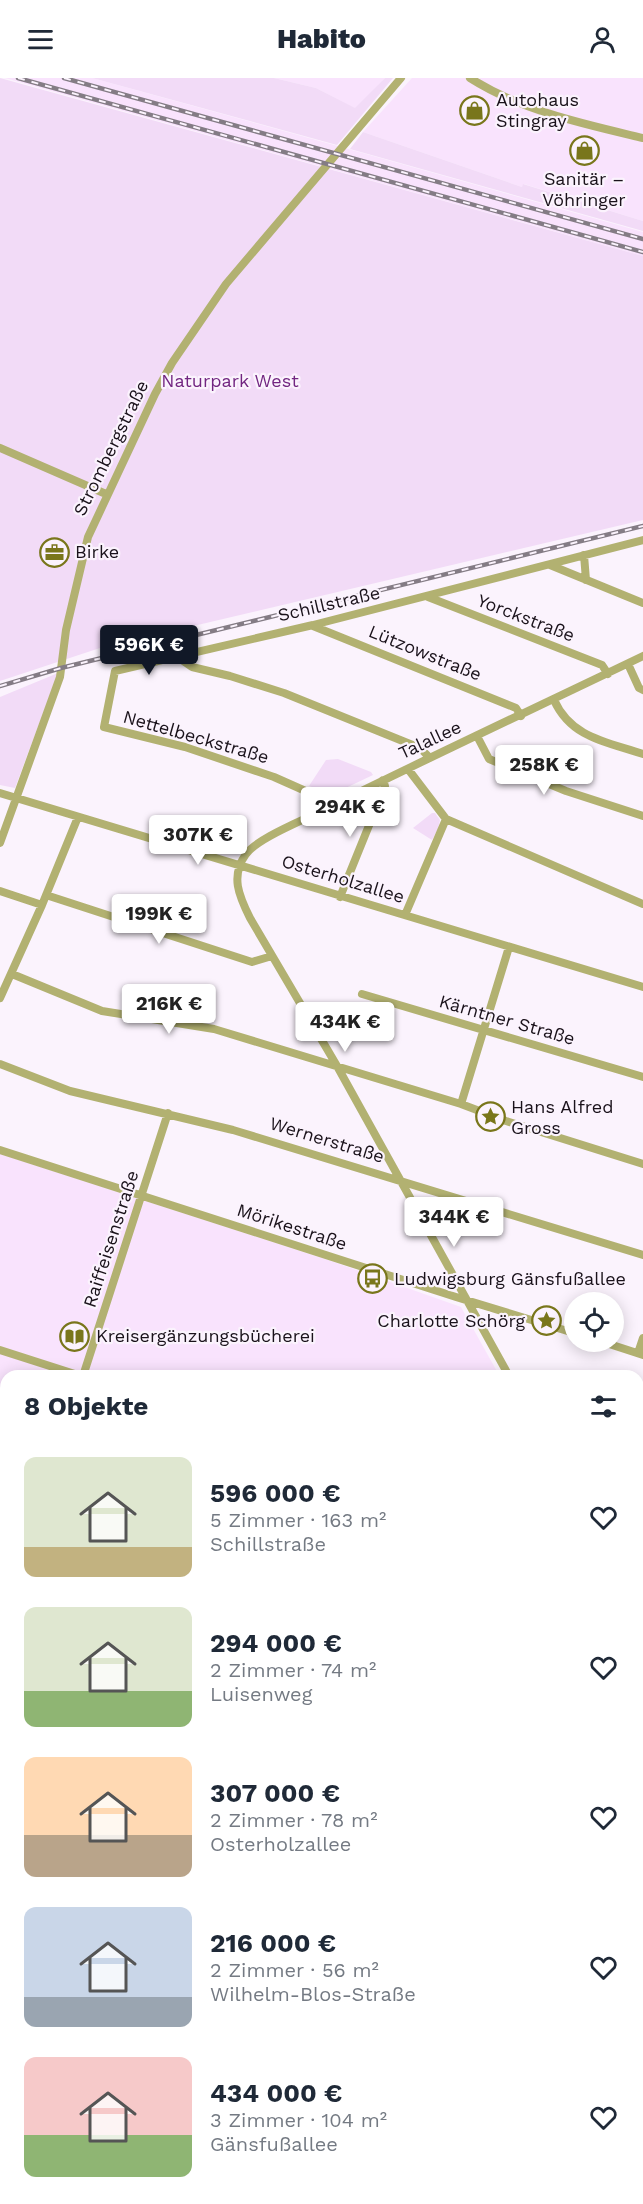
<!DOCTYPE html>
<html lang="de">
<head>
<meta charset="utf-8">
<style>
  body { margin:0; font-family:"Work Sans",sans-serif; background:#f2f2f3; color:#1f2937; height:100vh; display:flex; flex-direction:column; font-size:22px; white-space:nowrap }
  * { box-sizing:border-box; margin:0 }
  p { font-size:20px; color:#747a83 }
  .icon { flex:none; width:33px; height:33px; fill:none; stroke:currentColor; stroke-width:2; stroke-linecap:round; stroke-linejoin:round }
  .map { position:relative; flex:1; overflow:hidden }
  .sheet { position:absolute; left:0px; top:1292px; width:644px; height:836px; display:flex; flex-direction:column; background:#fff; border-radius:18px 18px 0 0; box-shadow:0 3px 15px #0003 }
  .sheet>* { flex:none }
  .controls { position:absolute; left:564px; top:1214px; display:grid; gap:12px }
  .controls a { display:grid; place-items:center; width:60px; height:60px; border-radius:50%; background:#fff; box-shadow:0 3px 15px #0003; font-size:30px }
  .price { position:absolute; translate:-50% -51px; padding:0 14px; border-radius:6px; background:#fff; color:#222; font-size:20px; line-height:39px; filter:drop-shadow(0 2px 3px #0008) }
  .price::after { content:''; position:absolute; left:50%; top:36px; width:18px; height:14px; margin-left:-9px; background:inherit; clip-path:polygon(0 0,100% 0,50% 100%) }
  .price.active { background:#111827; color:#fff }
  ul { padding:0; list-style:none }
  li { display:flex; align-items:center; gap:18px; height:150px; padding:0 24px }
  li span { display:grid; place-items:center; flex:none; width:168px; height:120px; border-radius:12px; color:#555 }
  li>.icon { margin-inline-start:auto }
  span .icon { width:72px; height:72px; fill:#fffc; stroke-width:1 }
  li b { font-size:26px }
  h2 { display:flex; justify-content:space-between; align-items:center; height:72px; padding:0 24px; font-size:26px }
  header { display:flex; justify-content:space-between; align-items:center; height:78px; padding:0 24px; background:#fff; font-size:27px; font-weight:800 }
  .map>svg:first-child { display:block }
  .built { fill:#f9e3fd }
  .green { fill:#f2dbf7 }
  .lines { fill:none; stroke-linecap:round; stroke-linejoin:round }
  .minor { stroke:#b2b171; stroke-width:8 }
  .major { stroke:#767329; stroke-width:10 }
  .rail-casing { stroke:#847c85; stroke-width:4.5 }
  .rail { stroke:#fbf3fd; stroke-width:2; stroke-dasharray:7; stroke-linecap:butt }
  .labels { text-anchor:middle; stroke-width:4.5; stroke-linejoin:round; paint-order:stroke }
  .poi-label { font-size:18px; fill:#1a121b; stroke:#fbf3fd; text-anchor:start }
  .park-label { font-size:18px; fill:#722681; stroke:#fbf3fd }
  .street-label { font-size:18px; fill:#1a121b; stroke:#fbf3fd }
</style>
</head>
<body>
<header><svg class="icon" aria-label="menu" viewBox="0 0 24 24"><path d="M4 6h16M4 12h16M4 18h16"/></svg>Habito<svg class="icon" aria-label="person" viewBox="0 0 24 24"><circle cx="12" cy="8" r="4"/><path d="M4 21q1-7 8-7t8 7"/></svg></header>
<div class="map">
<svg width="643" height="2126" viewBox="0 0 643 2126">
  <rect width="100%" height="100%" fill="#fbf3fd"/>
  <path class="built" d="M5,0H92L327,65L643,154V178Z
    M274,0H385L356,31L316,10Z
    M412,0H643V143L524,106L522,109L363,54Z
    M0,1076L331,1183L461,1229L499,1297L6,1298V1974L0,1971Z
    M638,1549L643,1559V1809L638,1808Z
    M0,1982L6,1985V2112L3,2113L0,2111Z
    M643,2058V2126H567L565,2121H638V2060Z"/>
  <path class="green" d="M0,0L643,178V442L100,570L0,603Z
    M92,0H274L316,10L355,30L385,0H393L337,67Z
    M363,54L522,109L523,106L643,143V153L350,71Z
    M58,595L15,710L0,707V619Z
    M338,681L371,694L373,697L333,716L309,708L326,682Z
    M432,735H435L440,742L438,751L432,762L413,750Z"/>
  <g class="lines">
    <path class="minor" d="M470,0C522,33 584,46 643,60
      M0,370L106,416
      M584,477L586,502
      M550,487L643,525
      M428,519L602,587L608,596
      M313,548L516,630L521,638
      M176,578L192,589L230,598L284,615L420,670L430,680
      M628,586L639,610L643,612
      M554,622C571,660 607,664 643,676
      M477,658L489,681L566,713L643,738
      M408,691L446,741L643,826
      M0,715L643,909
      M325,732L310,715L274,699L185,669L104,649L115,593L313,547L643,462
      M0,765L60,599L66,552L88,459L155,316L172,285L226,206L401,0
      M0,813L42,827
      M46,817L252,884L272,878
      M340,819L385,708L383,702
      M405,837L446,741
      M12,896L102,933L214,951L461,1026L506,1043L643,1086
      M362,916L643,999
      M0,920L42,827L78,739
      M0,986L70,1013L233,1052L643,1177
      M461,1026L509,869
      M0,1072L456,1219L574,1255
      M600,1263L643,1277
      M0,1272L81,1298
      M638,1275L643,1260
      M83,1298L168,1035
      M509,1298L337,988L250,840C239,818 230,798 246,776C259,759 305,742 325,731C430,679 537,629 643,578
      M638,1361L643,1339
      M638,1443H643
      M638,1518L643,1528
      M0,1882L6,1885
      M638,1927L642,1913
      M0,1975L6,1978
      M638,1990L643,1988
      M638,2057L643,2055
      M0,2115L6,2117
      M16,2121L30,2126
      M405,2121V2126
      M36,2126L76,2121
      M223,2126V2121
      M343,2126L358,2125
      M416,2126L432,2121"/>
    <path class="major" d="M0,1637L6,1639
      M638,1819L643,1820"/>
    <defs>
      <path id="rail" d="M18,0L643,174
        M64,0L643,161
        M0,608L61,590L643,448
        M638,1536L643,1546"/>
    </defs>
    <use href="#rail" class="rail-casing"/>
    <use href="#rail" class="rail"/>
  </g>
  <defs>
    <symbol id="shop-ring" viewBox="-11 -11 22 22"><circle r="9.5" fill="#fbf3fd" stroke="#79761b" stroke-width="1.5"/><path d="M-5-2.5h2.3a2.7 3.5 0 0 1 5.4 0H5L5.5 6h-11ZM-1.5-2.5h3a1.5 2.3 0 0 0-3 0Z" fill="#79761b"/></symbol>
    <symbol id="office-ring" viewBox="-11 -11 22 22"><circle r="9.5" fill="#fbf3fd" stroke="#79761b" stroke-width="1.5"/><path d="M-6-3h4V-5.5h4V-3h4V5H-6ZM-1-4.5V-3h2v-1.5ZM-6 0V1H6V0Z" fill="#79761b"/></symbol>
    <symbol id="sight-ring" viewBox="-11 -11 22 22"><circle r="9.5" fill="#fbf3fd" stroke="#79761b" stroke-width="1.5"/><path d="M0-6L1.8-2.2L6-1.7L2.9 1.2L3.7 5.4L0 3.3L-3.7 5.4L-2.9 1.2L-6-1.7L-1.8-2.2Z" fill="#79761b"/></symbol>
    <symbol id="bus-ring" viewBox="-11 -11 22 22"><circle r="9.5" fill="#fbf3fd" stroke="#79761b" stroke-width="1.5"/><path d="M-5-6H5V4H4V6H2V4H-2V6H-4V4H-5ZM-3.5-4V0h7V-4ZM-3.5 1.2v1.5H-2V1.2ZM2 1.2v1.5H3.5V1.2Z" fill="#79761b"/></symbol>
    <symbol id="library-ring" viewBox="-11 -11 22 22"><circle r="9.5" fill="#fbf3fd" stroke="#79761b" stroke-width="1.5"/><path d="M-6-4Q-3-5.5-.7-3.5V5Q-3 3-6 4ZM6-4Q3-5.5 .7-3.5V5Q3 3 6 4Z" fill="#79761b"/></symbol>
  </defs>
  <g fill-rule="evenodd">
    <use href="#shop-ring" x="458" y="16" width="33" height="33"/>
    <use href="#shop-ring" x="568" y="56" width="33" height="33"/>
    <use href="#office-ring" x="38" y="458" width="33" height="33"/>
    <use href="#sight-ring" x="474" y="1022" width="33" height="33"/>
    <use href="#bus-ring" x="356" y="1184" width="33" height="33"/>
    <use href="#sight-ring" x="530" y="1226" width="33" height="33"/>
    <use href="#library-ring" x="58" y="1242" width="33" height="33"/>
  </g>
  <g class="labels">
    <g class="poi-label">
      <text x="496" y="28">Autohaus<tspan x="496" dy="21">Stingray</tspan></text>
      <text x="584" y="107" text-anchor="middle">Sanitär –<tspan x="584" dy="21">Vöhringer</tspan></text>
      <text x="75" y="480">Birke</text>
      <text x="511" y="1035">Hans Alfred<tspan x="511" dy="21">Gross</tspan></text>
      <text x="394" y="1207">Ludwigsburg Gänsfußallee</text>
      <text x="525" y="1249" text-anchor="end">Charlotte Schörg</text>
      <text x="96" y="1264">Kreisergänzungsbücherei</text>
    </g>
    <g class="park-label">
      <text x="230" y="309">Naturpark West</text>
    </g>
    <g class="street-label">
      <text transform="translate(111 370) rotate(-64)" y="6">Strombergstraße</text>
      <text transform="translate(329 526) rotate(-13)" y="6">Schillstraße</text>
      <text transform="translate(526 540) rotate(21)" y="6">Yorckstraße</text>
      <text transform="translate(425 575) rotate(22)" y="6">Lützowstraße</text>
      <text transform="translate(196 659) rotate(16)" y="6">Nettelbeckstraße</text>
      <text transform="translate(430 662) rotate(-25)" y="6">Talallee</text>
      <text transform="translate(343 801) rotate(17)" y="6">Osterholzallee</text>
      <text transform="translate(507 942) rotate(16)" y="6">Kärntner Straße</text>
      <text transform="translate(327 1062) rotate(17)" y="6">Wernerstraße</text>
      <text transform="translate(292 1149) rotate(18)" y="6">Mörikestraße</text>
      <text transform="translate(111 1161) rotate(-72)" y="6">Raiffeisenstraße</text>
    </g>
  </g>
</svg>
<div class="controls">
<a><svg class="icon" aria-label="locate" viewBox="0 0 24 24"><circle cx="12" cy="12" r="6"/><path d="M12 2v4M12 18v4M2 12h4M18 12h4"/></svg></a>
</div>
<b class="price active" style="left:149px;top:598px">596K €</b>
<b class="price" style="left:544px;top:718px">258K €</b>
<b class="price" style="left:350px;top:760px">294K €</b>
<b class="price" style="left:198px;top:788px">307K €</b>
<b class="price" style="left:159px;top:867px">199K €</b>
<b class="price" style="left:169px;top:957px">216K €</b>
<b class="price" style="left:345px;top:975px">434K €</b>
<b class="price" style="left:454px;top:1170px">344K €</b>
<section class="sheet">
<h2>8 Objekte<svg class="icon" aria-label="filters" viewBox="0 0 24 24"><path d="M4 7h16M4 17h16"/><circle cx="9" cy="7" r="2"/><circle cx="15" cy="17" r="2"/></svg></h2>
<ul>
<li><span style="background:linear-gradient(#dfe7d0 75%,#c2b280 0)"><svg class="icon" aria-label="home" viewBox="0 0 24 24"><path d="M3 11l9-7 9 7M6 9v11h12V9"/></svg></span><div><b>596 000 €</b><p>5 Zimmer · 163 m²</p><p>Schillstraße</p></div><svg class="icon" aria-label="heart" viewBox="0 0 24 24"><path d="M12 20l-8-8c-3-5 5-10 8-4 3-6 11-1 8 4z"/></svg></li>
<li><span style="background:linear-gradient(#dfe7d0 70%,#8fb573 0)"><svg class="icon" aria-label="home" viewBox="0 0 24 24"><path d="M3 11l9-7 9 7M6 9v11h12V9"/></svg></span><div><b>294 000 €</b><p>2 Zimmer · 74 m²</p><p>Luisenweg</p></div><svg class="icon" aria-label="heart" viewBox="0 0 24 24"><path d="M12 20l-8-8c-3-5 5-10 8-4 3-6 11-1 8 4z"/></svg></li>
<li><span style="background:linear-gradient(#ffd9b3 65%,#b9a48a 0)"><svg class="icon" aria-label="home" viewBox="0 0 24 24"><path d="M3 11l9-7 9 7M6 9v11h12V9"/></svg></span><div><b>307 000 €</b><p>2 Zimmer · 78 m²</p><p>Osterholzallee</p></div><svg class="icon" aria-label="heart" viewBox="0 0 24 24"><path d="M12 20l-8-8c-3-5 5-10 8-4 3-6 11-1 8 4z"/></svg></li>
<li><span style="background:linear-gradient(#c9d6e8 75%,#9aa5b1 0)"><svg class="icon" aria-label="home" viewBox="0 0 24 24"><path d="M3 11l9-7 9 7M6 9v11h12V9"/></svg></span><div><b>216 000 €</b><p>2 Zimmer · 56 m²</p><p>Wilhelm-Blos-Straße</p></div><svg class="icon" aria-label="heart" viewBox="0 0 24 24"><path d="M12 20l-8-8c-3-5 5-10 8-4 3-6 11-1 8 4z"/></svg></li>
<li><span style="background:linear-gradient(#f6c9c9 65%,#8fb573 0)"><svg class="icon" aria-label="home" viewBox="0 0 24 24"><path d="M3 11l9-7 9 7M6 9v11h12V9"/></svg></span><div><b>434 000 €</b><p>3 Zimmer · 104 m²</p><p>Gänsfußallee</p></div><svg class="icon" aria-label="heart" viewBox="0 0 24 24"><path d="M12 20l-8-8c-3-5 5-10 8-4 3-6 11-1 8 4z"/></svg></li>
</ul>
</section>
</div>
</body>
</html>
